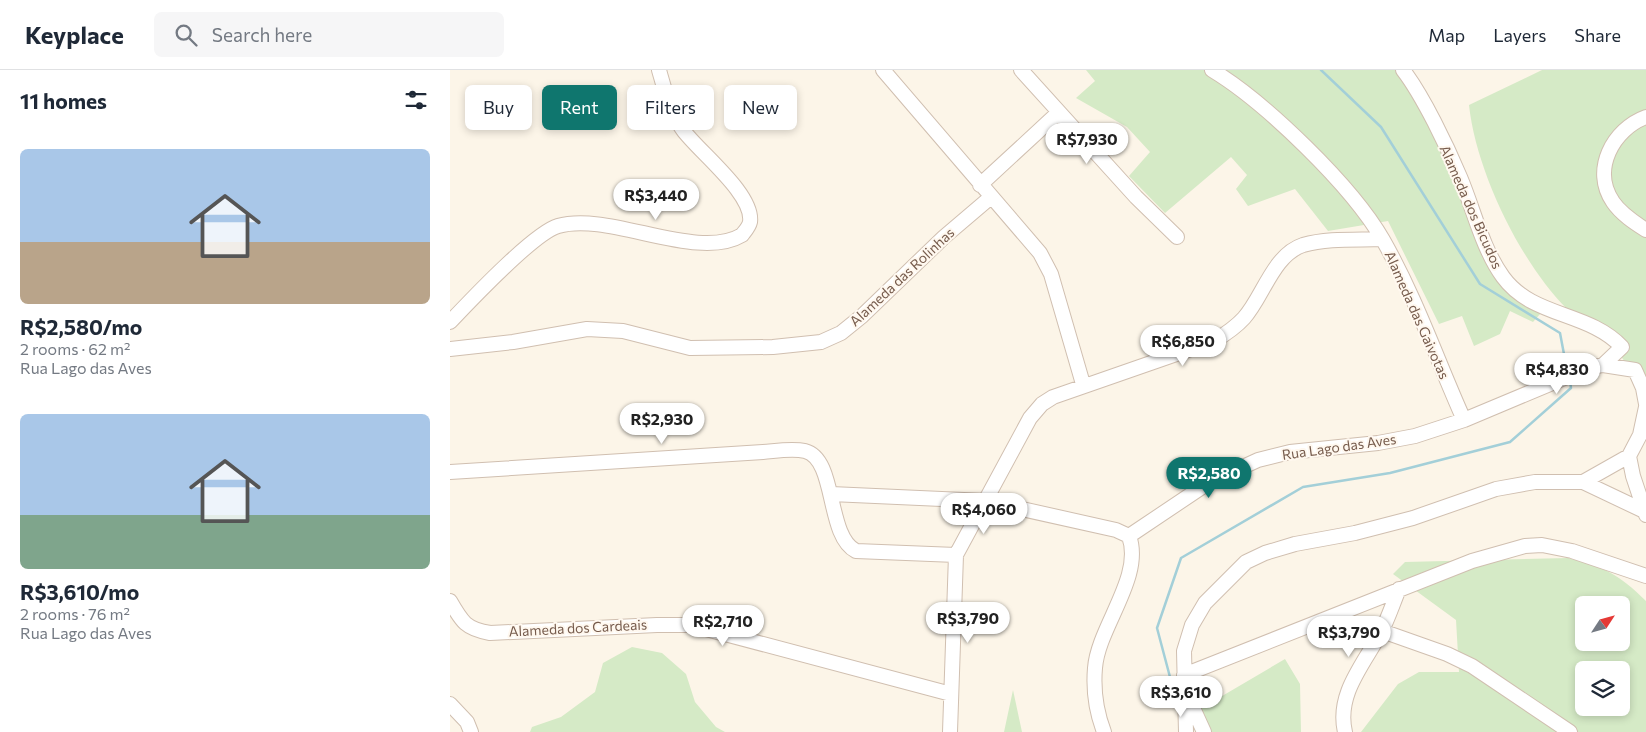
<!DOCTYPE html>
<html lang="en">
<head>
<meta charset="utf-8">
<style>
  body { margin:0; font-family:Commissioner,sans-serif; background:#f6f6f7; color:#1f2937; height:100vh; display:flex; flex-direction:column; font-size:19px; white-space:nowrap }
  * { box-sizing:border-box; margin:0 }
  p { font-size:16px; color:#747a83 }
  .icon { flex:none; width:28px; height:28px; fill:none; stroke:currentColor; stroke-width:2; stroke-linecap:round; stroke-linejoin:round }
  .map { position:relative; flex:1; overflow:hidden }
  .side { display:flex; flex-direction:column; background:#fff; width:450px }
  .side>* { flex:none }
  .banner { position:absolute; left:15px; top:15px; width:475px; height:45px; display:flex; gap:10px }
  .needle { width:32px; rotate:54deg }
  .fabs { position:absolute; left:1125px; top:526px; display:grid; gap:10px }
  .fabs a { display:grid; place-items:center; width:55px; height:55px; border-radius:8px; background:#fff; box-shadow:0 2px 8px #0003; font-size:25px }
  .price { position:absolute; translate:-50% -42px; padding:0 11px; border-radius:18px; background:#fff; color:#222; font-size:16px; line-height:32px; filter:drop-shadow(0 1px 2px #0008) }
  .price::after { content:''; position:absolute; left:50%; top:30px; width:15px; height:11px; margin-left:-8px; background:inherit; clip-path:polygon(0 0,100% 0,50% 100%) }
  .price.on { background:#0f766e; color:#fff }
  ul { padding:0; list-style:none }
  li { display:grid; align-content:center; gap:10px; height:265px; padding:0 20px }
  li span { display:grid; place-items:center; height:155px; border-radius:8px; color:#555 }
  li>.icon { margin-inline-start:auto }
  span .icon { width:90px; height:90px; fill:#fffc; stroke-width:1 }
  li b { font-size:21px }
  h2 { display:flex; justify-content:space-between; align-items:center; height:60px; padding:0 20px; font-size:21px }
  .chip { padding:0 18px; border-radius:8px; background:#fff; box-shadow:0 2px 8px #0003; font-size:18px; line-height:45px }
  .chip.on { background:#0f766e; color:#fff }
  header { display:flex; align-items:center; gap:30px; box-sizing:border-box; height:70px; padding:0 25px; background:#fff; border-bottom:1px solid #e0e1e3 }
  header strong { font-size:24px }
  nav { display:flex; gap:28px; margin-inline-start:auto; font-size:18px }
  .search { width:350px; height:45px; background:#f6f6f7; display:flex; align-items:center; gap:12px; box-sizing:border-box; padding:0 18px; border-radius:8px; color:#747a83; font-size:19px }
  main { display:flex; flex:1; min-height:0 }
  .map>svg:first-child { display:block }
  .green { fill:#d5eac6; fill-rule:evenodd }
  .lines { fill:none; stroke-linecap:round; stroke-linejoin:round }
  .stream { stroke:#a3cfd8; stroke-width:2.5 }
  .minor-casing { stroke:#d0bfb0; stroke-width:16 }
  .minor { stroke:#fff; stroke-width:14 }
  .labels { text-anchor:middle; stroke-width:4; stroke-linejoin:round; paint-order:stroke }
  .street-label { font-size:14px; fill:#765b4c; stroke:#fff8ef }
</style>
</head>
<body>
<header>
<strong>Keyplace</strong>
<div class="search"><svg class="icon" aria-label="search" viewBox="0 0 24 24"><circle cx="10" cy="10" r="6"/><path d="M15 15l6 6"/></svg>Search here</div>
<nav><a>Map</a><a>Layers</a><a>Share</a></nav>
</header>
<main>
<section class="side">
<h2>11 homes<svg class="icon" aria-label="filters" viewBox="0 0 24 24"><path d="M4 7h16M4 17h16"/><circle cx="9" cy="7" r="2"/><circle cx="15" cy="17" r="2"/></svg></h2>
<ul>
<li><span style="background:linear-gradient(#a9c7e8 60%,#b9a48a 0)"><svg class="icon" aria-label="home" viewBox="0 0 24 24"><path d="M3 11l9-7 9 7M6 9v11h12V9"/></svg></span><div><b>R$2,580/mo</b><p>2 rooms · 62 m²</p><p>Rua Lago das Aves</p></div></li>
<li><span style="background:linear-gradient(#a9c7e8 65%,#7fa58c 0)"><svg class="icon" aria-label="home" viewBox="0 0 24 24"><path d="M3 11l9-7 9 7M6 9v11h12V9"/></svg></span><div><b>R$3,610/mo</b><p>2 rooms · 76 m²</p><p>Rua Lago das Aves</p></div></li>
</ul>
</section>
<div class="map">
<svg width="1196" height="662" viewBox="0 0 1196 662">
  <rect width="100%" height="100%" fill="#fcf5e8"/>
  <path class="green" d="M636,0H946L962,20L1055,217L1091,243L1083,252L1060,241L1050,264L1024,276L1012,246L989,254L938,151L878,161L845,119L798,136L786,119L797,105L781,87L715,143L679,106L700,82L677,57L626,28L645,11Z
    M1092,0H1196V320C1184,305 1172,286 1159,272C1146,259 1129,251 1117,239C1070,192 1026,101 1019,35Z
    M1118,488C1154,497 1169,504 1196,531V662H911L948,614L969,602H1009L1006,550L943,504L955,492ZM1134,535H1171V572H1134ZM1134,600H1171V638H1134Z
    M182,577L212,583L236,604L245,632L266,657L275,662H80L82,657L111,647L145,622L153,593Z
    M835,589L850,614L851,662H759L750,639Z
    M563,620L572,662H554Z"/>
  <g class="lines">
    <path class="stream" d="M871,0L931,57L1030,214L1110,263L1117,300
      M729,641L707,558L731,488L853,417L940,403L1060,372L1121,318L1120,311"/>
    <defs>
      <path id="minor" d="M433,0L590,183L601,204L633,314
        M571,0L686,127L727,167
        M762,0C815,32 902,116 933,170C966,228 987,290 1014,350
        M953,0C973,26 997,76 1010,107C1024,140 1032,178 1053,207C1083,248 1138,241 1172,277L1153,295
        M1196,47C1163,59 1141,100 1163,132C1171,144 1185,153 1196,160
        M530,115L608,43
        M0,252C20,231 84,163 108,156C159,141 247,192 292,165C295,161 299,157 300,152C304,124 249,82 233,60C220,42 215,21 209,0
        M0,279L63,272L137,259L173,261L240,278L323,277L371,272L391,263L412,246L494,167L541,127
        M1179,386L1183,406L1196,445
        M0,402L313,382C326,381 342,378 355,381C387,389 376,466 406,481L506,485
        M1133,412L1192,440
        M381,424L536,431L666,460L679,466
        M0,531C12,552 16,559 40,563L207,555H241L501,624
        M932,561L997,584L1022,596L1120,662
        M734,605L1022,491L1075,476L1092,475L1122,481L1196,506
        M738,627L754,662
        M0,634L17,652L21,662
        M500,662L506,485L580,348L592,334L603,327L764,271C774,265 785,258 794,248C813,227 823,185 853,175C878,168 906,170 932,169
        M654,662C646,641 643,621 645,598C648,557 694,507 679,466L758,413L808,390L840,382L928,373L965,366L1014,350L1138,298L1153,295L1185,300L1193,318L1196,334
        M736,662L734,581L742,555L755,533L796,492L815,483L845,474L905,463L963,448L1046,419L1085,412H1133L1179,386L1190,365L1196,337
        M895,662C886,624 914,594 931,562C938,549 943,533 949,519"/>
    </defs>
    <use href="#minor" class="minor-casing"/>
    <use href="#minor" class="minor"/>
  </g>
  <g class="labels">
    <g class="street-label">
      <text transform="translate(1021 137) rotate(66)" y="5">Alameda dos Bicudos</text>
      <text transform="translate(452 207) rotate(-43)" y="5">Alameda das Rolinhas</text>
      <text transform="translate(967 245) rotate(66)" y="5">Alameda das Gaivotas</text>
      <text transform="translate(889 377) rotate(-8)" y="5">Rua Lago das Aves</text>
      <text transform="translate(128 558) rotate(-3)" y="5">Alameda dos Cardeais</text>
    </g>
  </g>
</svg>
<div class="fabs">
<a><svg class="needle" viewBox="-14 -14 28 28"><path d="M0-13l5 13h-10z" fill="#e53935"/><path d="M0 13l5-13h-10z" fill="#747a83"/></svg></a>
<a><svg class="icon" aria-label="layers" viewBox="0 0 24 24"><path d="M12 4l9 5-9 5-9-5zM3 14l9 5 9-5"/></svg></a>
</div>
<b class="price" style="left:637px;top:95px">R$7,930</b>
<b class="price" style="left:206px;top:151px">R$3,440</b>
<b class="price" style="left:733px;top:297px">R$6,850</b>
<b class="price" style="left:1107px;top:325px">R$4,830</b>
<b class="price" style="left:212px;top:375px">R$2,930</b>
<b class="price on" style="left:759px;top:429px">R$2,580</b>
<b class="price" style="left:534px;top:465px">R$4,060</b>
<b class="price" style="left:518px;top:574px">R$3,790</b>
<b class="price" style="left:273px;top:577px">R$2,710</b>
<b class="price" style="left:899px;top:588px">R$3,790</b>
<b class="price" style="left:731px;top:648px">R$3,610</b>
<div class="banner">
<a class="chip">Buy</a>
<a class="chip on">Rent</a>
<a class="chip">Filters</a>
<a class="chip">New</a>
</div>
</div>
</main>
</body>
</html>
